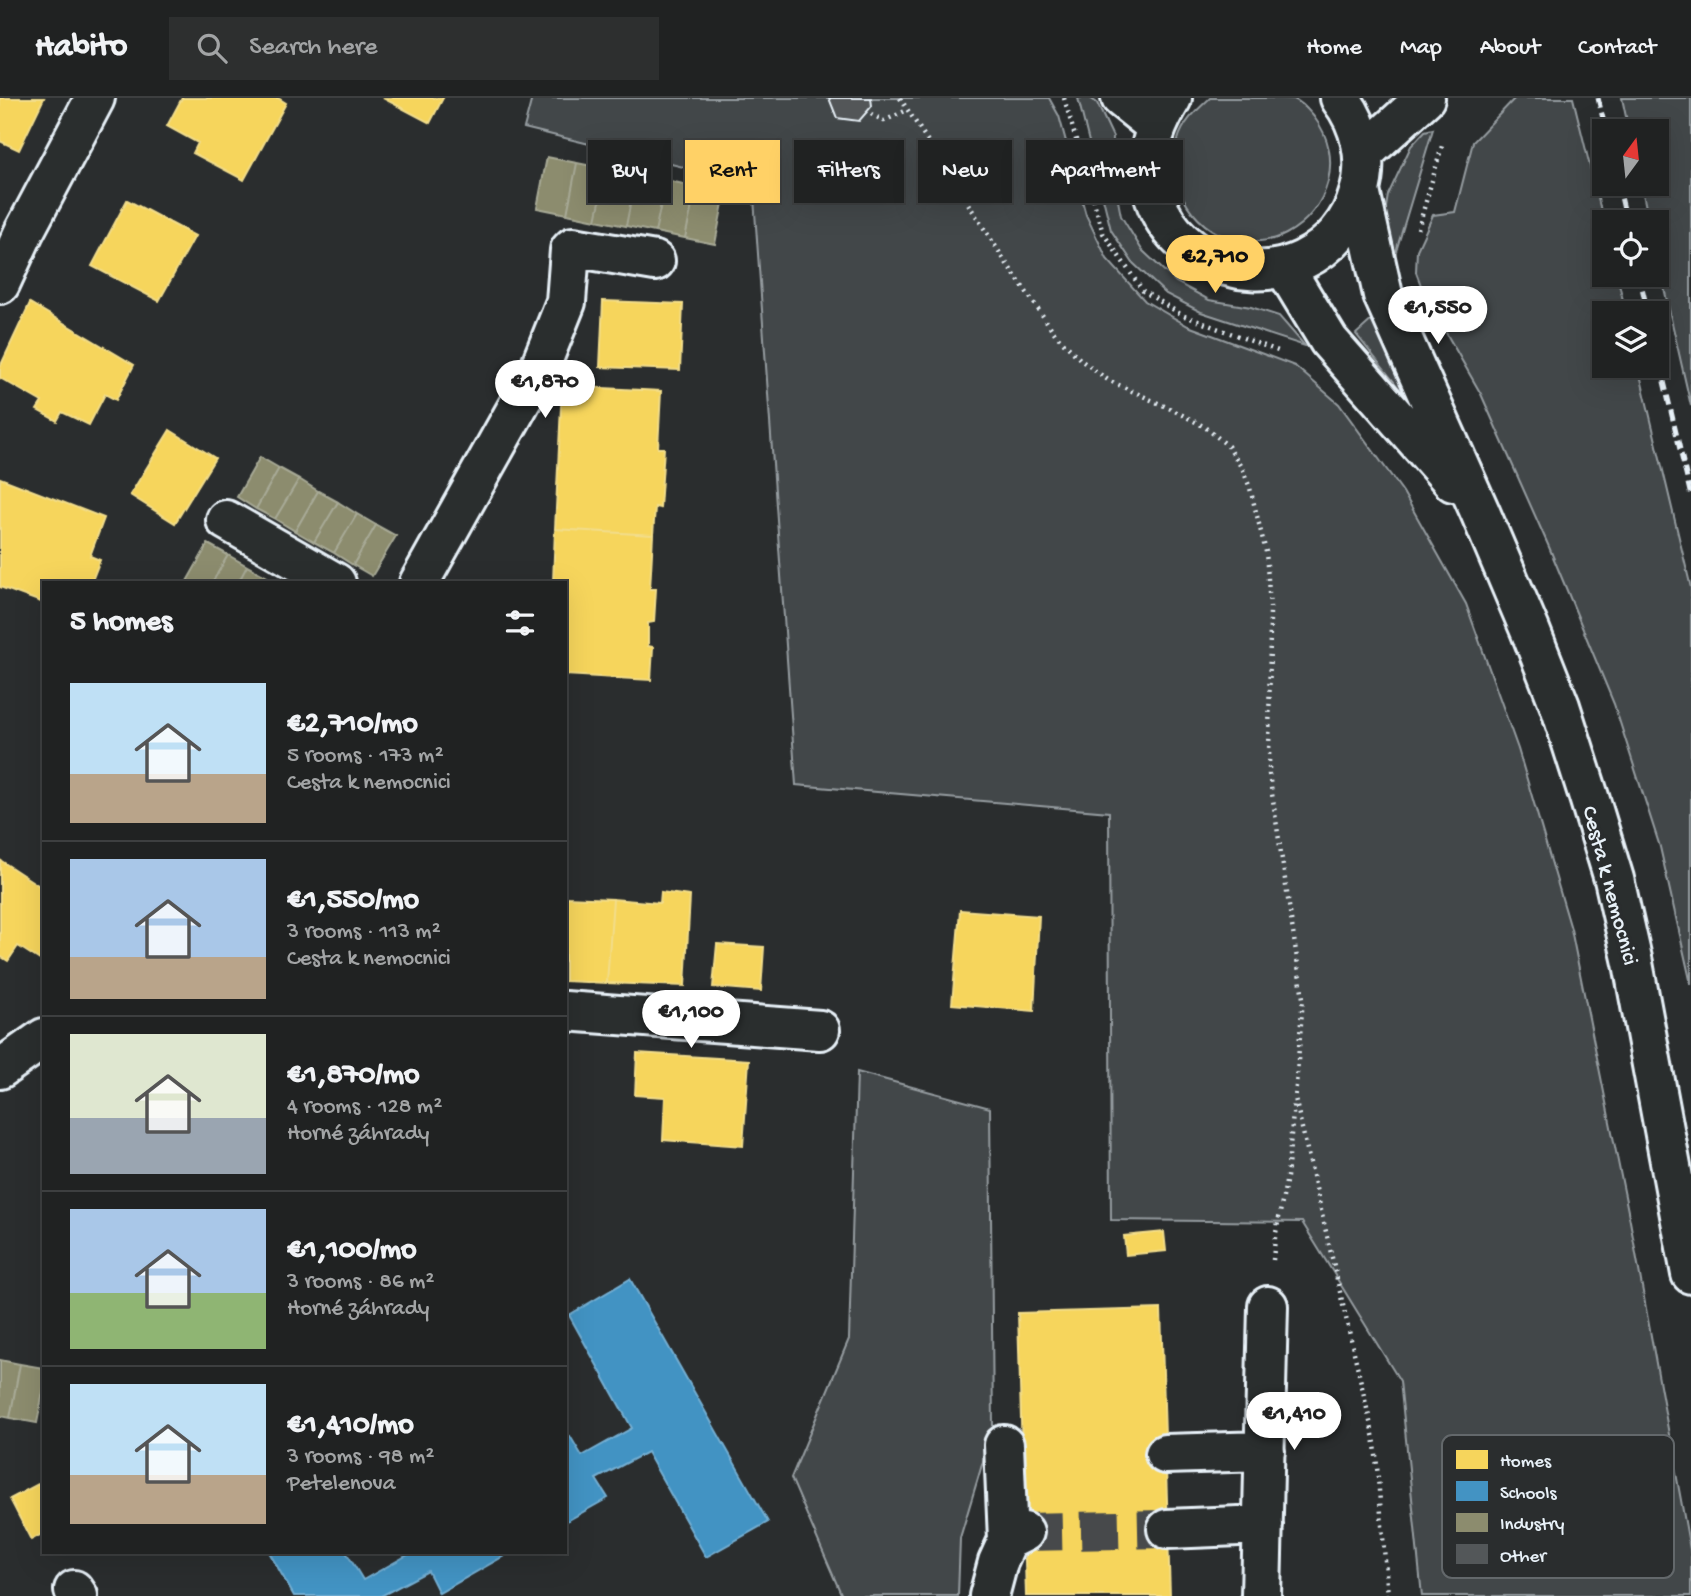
<!DOCTYPE html>
<html lang="en">
<head>
<meta charset="utf-8">
<style>
  body { margin:0; font-family:"Gochi Hand",sans-serif; background:#2d2f2f; color:#f1f3f6; height:100vh; display:flex; flex-direction:column; font-size:26px; white-space:nowrap }
  * { box-sizing:border-box; margin:0 }
  p { font-size:23px; color:#a2a4a5 }
  .icon { flex:none; width:38px; height:38px; fill:none; stroke:currentColor; stroke-width:2; stroke-linecap:round; stroke-linejoin:round }
  .map { position:relative; flex:1; overflow:hidden }
  .side { position:absolute; left:42px; top:483px; width:525px; height:973px; display:flex; flex-direction:column; background:#202222; border-radius:0px; box-shadow:0 7px 28px #0002,0 0 0 2px #3d3f40 }
  .side>* { flex:none }
  .top-card { position:absolute; left:588px; top:42px; width:665px; height:63px; display:flex; gap:14px }
  .needle { width:46px; rotate:15deg }
  .tools { position:absolute; left:1592px; top:21px; display:grid; gap:14px }
  .tools a { display:grid; place-items:center; width:77px; height:77px; border-radius:0px; background:#202222; box-shadow:0 7px 28px #0002,0 0 0 2px #3d3f40; font-size:35px }
  .price { position:absolute; translate:-50% -60px; padding:0 16px; border-radius:24px; background:#fff; color:#222; font-size:23px; line-height:46px; filter:drop-shadow(0 2px 4px #0008) }
  .price::after { content:''; position:absolute; left:50%; top:42px; width:21px; height:16px; margin-left:-10px; background:inherit; clip-path:polygon(0 0,100% 0,50% 100%) }
  .price.on { background:#ffd166; color:#111 }
  ul { padding:0; list-style:none }
  li { display:flex; align-items:center; gap:21px; height:175px; padding:0 28px }
  li+li { border-top:2px solid #3d3f40 }
  li span { display:grid; place-items:center; flex:none; width:196px; height:140px; border-radius:0px; color:#555 }
  li>.icon { margin-inline-start:auto }
  span .icon { width:84px; height:84px; fill:#fffc; stroke-width:1 }
  li b { font-size:30px }
  h2 { display:flex; justify-content:space-between; align-items:center; height:84px; padding:0 28px; font-size:30px }
  .pill { padding:0 24px; border-radius:0px; background:#202222; box-shadow:0 7px 28px #0002,0 0 0 2px #3d3f40; font-size:24px; line-height:63px }
  .pill.on { background:#ffd166; color:#111 }
  header { display:flex; align-items:center; gap:42px; box-sizing:border-box; height:98px; padding:0 35px; background:#202222; border-bottom:2px solid #3d3f40 }
  header strong { font-size:33px }
  nav { display:flex; gap:38px; margin-inline-start:auto; font-size:24px }
  .search { width:490px; height:63px; background:#2d2f2f; display:flex; align-items:center; gap:18px; box-sizing:border-box; padding:0 24px; border-radius:0px; color:#a2a4a5; font-size:26px }
  .map>svg:first-child { display:block }
  .green { fill:#424648; stroke:#959ca0; stroke-width:2 }
  .homes { fill:#f6d55c; stroke:#f2dd8b; stroke-width:2 }
  .schools { fill:#4393c3; stroke:#74afd3; stroke-width:2 }
  .industry { fill:#8c8c6e; stroke:#a8aa97; stroke-width:2 }
  .building { fill:#535759; stroke:#e8f1f8; stroke-width:2 }
  .lines { fill:none; stroke-linecap:round; stroke-linejoin:round }
  .minor-tunnel { stroke:#464a4c; stroke-width:38; stroke-dasharray:38 19; stroke-linecap:butt }
  .minor-casing { stroke:#e8f1f8; stroke-width:44 }
  .path { stroke:#e8f1f8; stroke-width:4.5; stroke-dasharray:2 5; stroke-linecap:butt }
  .minor { stroke:#2a2d2e; stroke-width:38 }
  .rail { stroke:#e8f1f8; stroke-width:5; stroke-dasharray:10 5; stroke-linecap:butt }
  .labels { text-anchor:middle; stroke-width:7; stroke-linejoin:round; paint-order:stroke }
  .street-label { font-size:23px; fill:#e8f1f8; stroke:#2a2d2e }
  .key { fill:#2a2d2e; stroke:#63686b; stroke-width:2 }
  .key-label { font-size:19px; fill:#e8f1f8 }
</style>
</head>
<body>
<header>
<strong>Habito</strong>
<div class="search"><svg class="icon" aria-label="search" viewBox="0 0 24 24"><circle cx="10" cy="10" r="6"/><path d="M15 15l6 6"/></svg>Search here</div>
<nav><a>Home</a><a>Map</a><a>About</a><a>Contact</a></nav>
</header>
<div class="map">
<svg width="1691" height="1498" viewBox="0 0 1691 1498">
  <rect width="100%" height="100%" fill="#2a2d2e"/>
  <filter id="ink" filterUnits="userSpaceOnUse"><feTurbulence type="fractalNoise" baseFrequency=".0143" numOctaves="2"/><feDisplacementMap in="SourceGraphic" scale="14" xChannelSelector="R" yChannelSelector="G"/><feConvolveMatrix kernelMatrix="1 2 1 2 8 2 1 2 1" color-interpolation-filters="sRGB"/></filter>
  <g filter="url(#ink)">
    <path class="green" d="M532,0H1049L1059,18L1086,117L1107,161L1145,203L1188,228L1295,268L1339,306L1403,394L1466,506L1518,651L1571,831L1630,1123L1691,1457V1498H1422L1400,1283L1302,1124L1111,1122L1109,714L796,687L753,86L524,30Z
      M1078,0H1090L1097,5L1113,39L1111,67L1121,118L1142,152L1176,184L1209,202L1251,209L1279,218L1305,248L1201,214L1166,196L1133,165L1111,132Z
      M1210,0C1229,0 1249,0 1268,0C1276,0 1287,0 1294,1C1303,5 1308,12 1314,19C1345,59 1329,113 1286,136C1273,143 1258,144 1244,143C1196,138 1164,88 1178,42C1183,24 1197,12 1210,0Z
      M1515,0H1573L1605,129V177H1617L1626,215H1605V268H1638L1691,490V886L1660,749L1614,606L1549,449L1481,296L1425,198L1416,174L1417,152L1433,117L1455,114L1473,44Z
      M1622,0H1691V308L1657,159V124H1649L1641,86H1657V33H1629Z
      M1433,31L1390,173L1381,140L1388,97L1411,48L1425,33Z
      M1374,220L1404,291L1399,290L1356,236Z
      M857,974L990,1010L993,1330L960,1440L958,1498H842L791,1380L849,1241Z"/>
    <path class="homes" d="M0,0H44L19,52L0,43Z
      M182,0H278L286,5L244,82L193,55L198,45L167,28Z
      M383,0H443L430,25Z
      M127,102L195,138L159,203L92,168Z
      M603,203L683,206L680,272L600,269Z
      M30,205L134,267L116,302L105,296L89,327L62,314L57,323L37,312L42,304L0,280V269Z
      M562,288L661,293L658,350H664L660,410L655,409L653,437L555,431Z
      M170,332L215,360L175,425L130,397Z
      M0,380L104,420L90,458L100,462L91,485H44V505L0,489Z
      M555,431L653,437L650,491H656L654,524L648,525V548L653,549L651,582L565,577V485H553Z
      M0,762L44,791L43,864L18,848L8,863L0,858Z
      M661,794L690,798L685,888L607,885L613,801L660,805Z
      M565,799L613,801L607,885L565,883Z
      M960,812L1039,818L1034,913L952,906Z
      M717,846L764,849L761,893L713,889Z
      M637,955L749,962L743,1048L663,1042L665,999L635,997Z
      M1164,1134L1166,1153L1126,1157L1124,1138Z
      M1161,1211L1170,1498H1026L1018,1215Z
      M44,1383V1435L31,1442L10,1401Z"/>
    <path class="schools" d="M630,1181L768,1424L706,1459L647,1354L596,1381L608,1400L565,1424V1340L570,1338L582,1358L632,1330L569,1217Z
      M269,1454H346L363,1482L413,1454H511L439,1495L428,1473L381,1498H294Z"/>
    <path class="industry" d="M547,59L577,65L567,116L537,110Z
      M577,65L607,71L596,122L567,116Z
      M607,71L636,77L626,128L596,122Z
      M636,77L666,82L655,134L626,128Z
      M666,82L696,89L685,140L655,134Z
      M696,89L725,95L715,146L685,140Z
      M260,359L279,370L256,411L237,399Z
      M279,370L299,381L275,421L256,411Z
      M299,381L318,393L295,433L275,421Z
      M318,393L338,404L314,444L295,433Z
      M338,404L357,416L334,455L314,444Z
      M357,416L376,427L353,467L334,455Z
      M376,427L396,438L372,478L353,467Z
      M208,446L228,457L212,485H186Z
      M228,457L247,468L238,485H212Z
      M247,468L267,479L264,485H238Z
      M0,1262L20,1266L10,1320L0,1318Z
      M20,1266L44,1270V1289L37,1325L10,1320Z"/>
    <path class="building" d="M829,0H871L872,8L859,23L837,20Z"/>
    <g class="lines">
      <path class="minor-tunnel" d="M1024,1434L1167,1431"/>
      <defs>
        <path id="minor" d="M1121,0L1156,28
          M1172,0C1157,25 1148,45 1150,75C1154,149 1237,194 1303,162C1330,149 1351,125 1359,95C1369,63 1361,27 1340,0
          M1363,56L1425,0
          M1360,93L1383,197L1480,414L1530,532L1560,608L1589,699L1614,781L1633,865L1691,1176
          M1284,169L1329,243L1453,384
          M0,186L24,134L95,0
          M226,422L336,485
          M419,485L540,269L566,204L570,152L573,149L655,163
          M565,913L820,932
          M0,971L44,940
          M1004,1347L1008,1442
          M1165,1356L1265,1353
          M1167,1431L1263,1427
          M74,1492L78,1498
          M989,1498L998,1464L1008,1442L1024,1434
          M1261,1498L1268,1208"/>
      </defs>
      <use href="#minor" class="minor-casing"/>
      <path class="path" d="M900,0L1007,166L1056,237L1082,263L1108,282L1171,311L1205,329L1228,348L1243,372L1250,390L1266,454L1270,508L1269,676L1303,900L1295,1000L1375,1345L1388,1498
        M1064,0L1103,135L1143,193L1182,217L1278,253
        M871,16L884,23L907,12
        M1418,131L1442,48
        M1273,1162L1275,1140L1287,1079L1294,1005"/>
      <use href="#minor" class="minor"/>
      <path class="rail" d="M1598,0L1606,33
        M1618,86L1627,124
        M1639,177L1648,215
        M1657,254L1691,398"/>
    </g>
  </g>
  <g class="labels">
    <g class="street-label">
      <text transform="translate(1612 787) rotate(75)" y="8">Cesta k nemocnici</text>
    </g>
  </g>
  <rect x="1442" y="1337" width="232" height="143" rx="10" class="key"/>
  <rect x="1456" y="1352" width="32" height="19" fill="#f6d55c"/>
  <rect x="1456" y="1383" width="32" height="20" fill="#4393c3"/>
  <rect x="1456" y="1415" width="32" height="19" fill="#8c8c6e"/>
  <rect x="1456" y="1446" width="32" height="20" fill="#535759"/>
  <g class="key-label">
    <text x="1500" y="1368">Homes</text>
    <text x="1500" y="1400">Schools</text>
    <text x="1500" y="1431">Industry</text>
    <text x="1500" y="1463">Other</text>
  </g>
</svg>
<div class="tools">
<a><svg class="needle" viewBox="-14 -14 28 28"><path d="M0-13l5 13h-10z" fill="#e53935"/><path d="M0 13l5-13h-10z" fill="#a2a4a5"/></svg></a>
<a><svg class="icon" aria-label="locate" viewBox="0 0 24 24"><circle cx="12" cy="12" r="6"/><path d="M12 2v4M12 18v4M2 12h4M18 12h4"/></svg></a>
<a><svg class="icon" aria-label="layers" viewBox="0 0 24 24"><path d="M12 4l9 5-9 5-9-5zM3 14l9 5 9-5"/></svg></a>
</div>
<b class="price on" style="left:1215px;top:197px">€2,710</b>
<b class="price" style="left:1438px;top:248px">€1,550</b>
<b class="price" style="left:545px;top:322px">€1,870</b>
<b class="price" style="left:691px;top:952px">€1,100</b>
<b class="price" style="left:1294px;top:1354px">€1,410</b>
<div class="top-card">
<a class="pill">Buy</a>
<a class="pill on">Rent</a>
<a class="pill">Filters</a>
<a class="pill">New</a>
<a class="pill">Apartment</a>
</div>
<section class="side">
<h2>5 homes<svg class="icon" aria-label="filters" viewBox="0 0 24 24"><path d="M4 7h16M4 17h16"/><circle cx="9" cy="7" r="2"/><circle cx="15" cy="17" r="2"/></svg></h2>
<ul>
<li><span style="background:linear-gradient(#bfe0f5 65%,#b9a48a 0)"><svg class="icon" aria-label="home" viewBox="0 0 24 24"><path d="M3 11l9-7 9 7M6 9v11h12V9"/></svg></span><div><b>€2,710/mo</b><p>5 rooms · 173 m²</p><p>Cesta k nemocnici</p></div></li>
<li><span style="background:linear-gradient(#a9c7e8 70%,#b9a48a 0)"><svg class="icon" aria-label="home" viewBox="0 0 24 24"><path d="M3 11l9-7 9 7M6 9v11h12V9"/></svg></span><div><b>€1,550/mo</b><p>3 rooms · 113 m²</p><p>Cesta k nemocnici</p></div></li>
<li><span style="background:linear-gradient(#dfe7d0 60%,#9aa5b1 0)"><svg class="icon" aria-label="home" viewBox="0 0 24 24"><path d="M3 11l9-7 9 7M6 9v11h12V9"/></svg></span><div><b>€1,870/mo</b><p>4 rooms · 128 m²</p><p>Horné záhrady</p></div></li>
<li><span style="background:linear-gradient(#a9c7e8 60%,#8fb573 0)"><svg class="icon" aria-label="home" viewBox="0 0 24 24"><path d="M3 11l9-7 9 7M6 9v11h12V9"/></svg></span><div><b>€1,100/mo</b><p>3 rooms · 86 m²</p><p>Horné záhrady</p></div></li>
<li><span style="background:linear-gradient(#bfe0f5 65%,#b9a48a 0)"><svg class="icon" aria-label="home" viewBox="0 0 24 24"><path d="M3 11l9-7 9 7M6 9v11h12V9"/></svg></span><div><b>€1,410/mo</b><p>3 rooms · 98 m²</p><p>Petelenova</p></div></li>
</ul>
</section>
</div>
</body>
</html>
